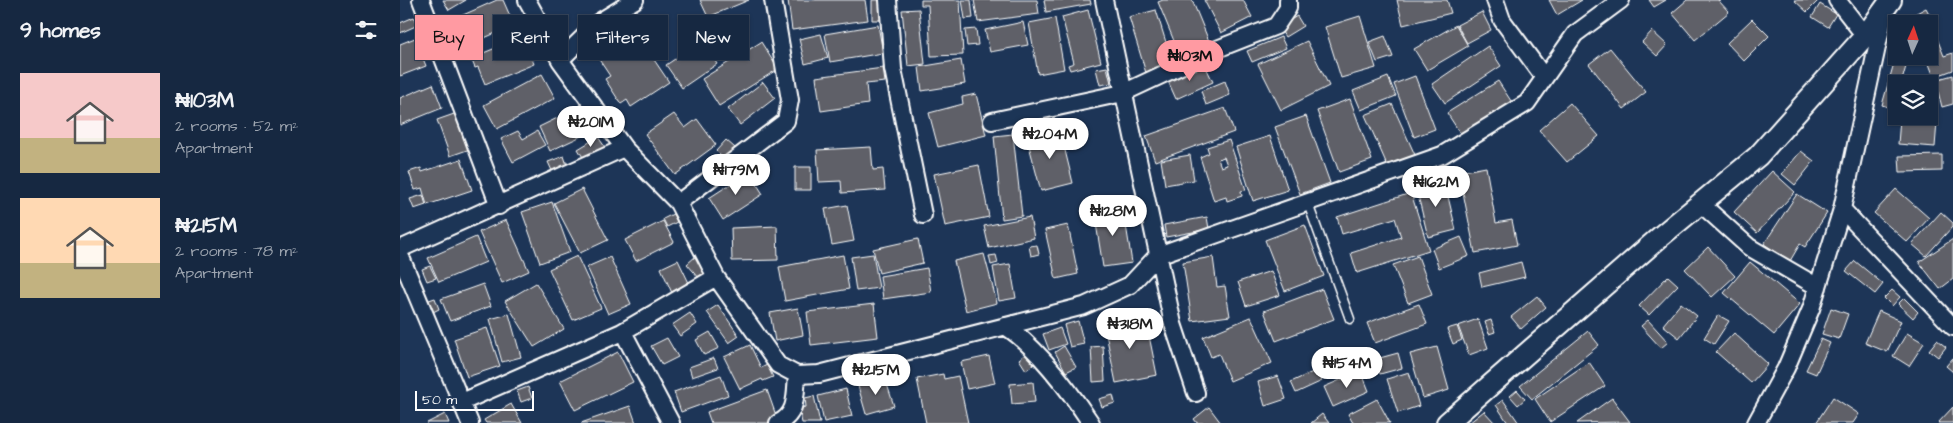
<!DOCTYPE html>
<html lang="en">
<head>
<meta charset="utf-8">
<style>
  body { margin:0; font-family:"Architects Daughter",sans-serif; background:#23344c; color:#f1f3f6; height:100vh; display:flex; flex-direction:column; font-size:19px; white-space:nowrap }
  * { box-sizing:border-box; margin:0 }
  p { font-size:16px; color:#9ea6b1 }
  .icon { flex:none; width:28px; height:28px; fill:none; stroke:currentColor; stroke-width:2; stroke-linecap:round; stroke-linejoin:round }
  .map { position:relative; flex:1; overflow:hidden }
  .side { display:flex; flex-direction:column; background:#162841; width:400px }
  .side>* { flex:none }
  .hud { position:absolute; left:15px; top:15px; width:475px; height:45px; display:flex; gap:10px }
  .needle { width:32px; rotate:3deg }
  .tools { position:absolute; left:1488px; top:15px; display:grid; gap:10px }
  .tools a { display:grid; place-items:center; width:50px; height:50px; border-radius:0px; background:#162841; box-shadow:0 1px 4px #0004,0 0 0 1px #35445a; font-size:25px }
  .scale { position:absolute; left:15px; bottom:12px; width:119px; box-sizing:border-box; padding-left:5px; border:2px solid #fff; border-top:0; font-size:14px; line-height:18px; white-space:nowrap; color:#fff; -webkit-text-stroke:4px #1d3557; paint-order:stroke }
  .price { position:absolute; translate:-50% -42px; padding:0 11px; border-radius:18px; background:#fff; color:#222; font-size:16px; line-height:32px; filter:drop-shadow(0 1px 2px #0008) }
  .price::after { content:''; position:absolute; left:50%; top:30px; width:15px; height:11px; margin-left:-8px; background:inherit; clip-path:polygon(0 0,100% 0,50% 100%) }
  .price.selected { background:#ff9aa2; color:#111 }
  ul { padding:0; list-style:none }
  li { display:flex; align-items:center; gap:15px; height:125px; padding:0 20px }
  li span { display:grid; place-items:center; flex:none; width:140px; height:100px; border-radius:0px; color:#555 }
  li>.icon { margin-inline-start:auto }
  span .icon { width:60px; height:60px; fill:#fffc; stroke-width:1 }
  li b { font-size:21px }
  h2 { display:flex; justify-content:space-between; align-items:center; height:60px; padding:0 20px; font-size:21px }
  .tag { padding:0 18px; border-radius:0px; background:#162841; box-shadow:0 1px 4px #0004,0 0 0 1px #35445a; font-size:18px; line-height:45px }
  .tag.selected { background:#ff9aa2; color:#111 }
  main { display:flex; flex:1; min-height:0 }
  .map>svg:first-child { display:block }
  .building { fill:#5e6168; stroke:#fff; fill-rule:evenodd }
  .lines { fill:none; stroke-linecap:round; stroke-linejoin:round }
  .service-casing { stroke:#fff; stroke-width:11 }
  .minor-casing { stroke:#fff; stroke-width:20 }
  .tertiary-casing { stroke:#fff; stroke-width:24 }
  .service { stroke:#1d3557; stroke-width:8 }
  .minor { stroke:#1d3557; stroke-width:16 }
  .tertiary { stroke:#1d3557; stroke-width:20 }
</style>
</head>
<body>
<main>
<section class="side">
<h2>9 homes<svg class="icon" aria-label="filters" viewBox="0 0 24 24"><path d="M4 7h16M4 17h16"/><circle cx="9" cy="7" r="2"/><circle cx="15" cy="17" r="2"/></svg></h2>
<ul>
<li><span style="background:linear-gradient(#f6c9c9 65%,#c2b280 0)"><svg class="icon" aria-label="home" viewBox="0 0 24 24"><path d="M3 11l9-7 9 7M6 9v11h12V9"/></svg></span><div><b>₦103M</b><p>2 rooms · 52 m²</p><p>Apartment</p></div></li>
<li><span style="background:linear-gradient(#ffd9b3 65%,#c2b280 0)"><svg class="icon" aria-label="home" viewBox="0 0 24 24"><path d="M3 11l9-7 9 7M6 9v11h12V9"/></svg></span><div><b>₦215M</b><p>2 rooms · 78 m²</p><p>Apartment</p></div></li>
</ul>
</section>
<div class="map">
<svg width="1553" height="423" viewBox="0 0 1553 423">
  <rect width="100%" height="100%" fill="#1d3557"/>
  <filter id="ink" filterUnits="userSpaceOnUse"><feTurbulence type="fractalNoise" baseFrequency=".02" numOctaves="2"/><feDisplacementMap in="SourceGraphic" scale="10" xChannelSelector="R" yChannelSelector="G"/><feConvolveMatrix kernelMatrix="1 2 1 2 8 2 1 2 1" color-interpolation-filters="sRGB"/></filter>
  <g filter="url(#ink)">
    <path class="building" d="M43,0H66L49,10Z
      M97,0H103L114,25L66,46L54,19Z
      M300,0H349L308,17Z
      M388,0H465L468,20L392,30Z
      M472,0H481V20H472Z
      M521,0H560L563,55L531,56L528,5H521Z
      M562,0H571L573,18L565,19Z
      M574,0H637L639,14L578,22Z
      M644,0H690L691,4L646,12Z
      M763,0H792L811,46L781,58L758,2Z
      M804,0H843L852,17L821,33Z
      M997,0H1047L1051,13L1003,25Z
      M1149,0H1182L1157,15Z
      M1249,0H1266L1254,7Z
      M1287,0H1318L1329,12L1295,40L1272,13Z
      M1394,0H1419L1407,12Z
      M1420,4L1436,14L1428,27L1412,17Z
      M1526,8L1534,23L1529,25L1510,24L1507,18Z
      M519,9L525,64L508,66L502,10Z
      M688,10L701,62L670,70L668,65L674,63L662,17Z
      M756,10L773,65L746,73L729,17Z
      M1082,12L1091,30L1067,43L1057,25Z
      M897,16L903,26L885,37L879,27Z
      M960,16L976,68L941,78L925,27Z
      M14,17L18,25L0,33V23Z
      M655,18L664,69L638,74L629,23Z
      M1352,19L1369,36L1344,61L1327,43Z
      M623,22L628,45L590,52L585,30Z
      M478,25L483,53L430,62L425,34Z
      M1056,25L1068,46L1027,70L1014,49Z
      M576,29L578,45L567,46L565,30Z
      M1252,31L1267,45L1257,56L1242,42Z
      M1534,31L1544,56L1553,53V70L1534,77L1526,56H1529V33Z
      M236,33L269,82L231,107L227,100L221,104L205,79L210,76L198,58Z
      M421,34L428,58L405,64L399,39Z
      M985,36L993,57L977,62L969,42Z
      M123,37L134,64L85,84L78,67L75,68L71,58Z
      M881,37L886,48L852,62L847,51Z
      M15,38L26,66L0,76V44Z
      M302,41L317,64L282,88L266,65Z
      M907,41L929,86L881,110L858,64Z
      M361,42L378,69L319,106L302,79Z
      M1088,46L1101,66L1045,103L1032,84Z
      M1210,48L1246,92L1224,109L1189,64Z
      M1496,56H1509L1501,84H1496L1494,109L1482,105Z
      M561,60L565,84L522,91L519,67Z
      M805,65L813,82L776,99L768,81Z
      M707,67L711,83L700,85L696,69Z
      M483,68L485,82L466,84L468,104L421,111L416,77Z
      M142,74L155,98L97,129L84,105Z
      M1553,75V104L1542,107L1535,80Z
      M1015,76L1035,129L1014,137L994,84Z
      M988,77L996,96L961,110L953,91Z
      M825,81L830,95L806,105L801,91Z
      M1098,81L1113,104L1062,136L1047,113Z
      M363,82L375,98L340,125L328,109Z
      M33,84L42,108L0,125V98Z
      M576,94L586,135L538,147L529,113L563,104L562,97Z
      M950,99L972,160L939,172L917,111Z
      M1170,103L1199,136L1167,162L1139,130Z
      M992,104L1015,155L988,167L965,115Z
      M180,107L192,131L150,151L139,127Z
      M825,108L834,132L755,161L746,136Z
      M57,113L70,149L50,156L37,120Z
      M274,114L285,128L297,119L316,145L275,175L245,134Z
      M906,116L930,183L900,194L875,127Z
      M1500,119L1537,122L1535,147L1498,144Z
      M660,130L673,183L641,191L627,138Z
      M118,131L123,139L137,131L145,145L113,162L101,139Z
      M613,134L622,216L602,219L594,136Z
      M870,136L888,190L853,201L836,147Z
      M198,137L205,147L184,159L178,149Z
      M326,140L335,148L324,159L316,151Z
      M829,140L846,190L841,191L842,196L827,201L826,197L814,201L800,157L809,153L807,147ZM824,157L827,165L821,167L818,159Z
      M471,147L473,170L483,169L485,190L442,193L441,181L419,182L417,150Z
      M1401,151L1414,161L1395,185L1382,174Z
      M790,155L794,180L765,185L761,160Z
      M1542,155V171L1500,172L1499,156Z
      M164,156L168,168L153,173L148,162Z
      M61,159L72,190L27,205L22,188L15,190L9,172L21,168L22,172Z
      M579,165L589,217L545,226L534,174Z
      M395,167H411V190H395Z
      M1086,167L1096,223L1112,220L1117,245L1075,253L1059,172Z
      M1372,171L1395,192L1357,233L1334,212Z
      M349,172L363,194L323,220L309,198Z
      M1044,180L1056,230L1028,237L1016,187Z
      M182,189L208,240L180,253L154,203Z
      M1496,189L1529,218L1507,242L1474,213Z
      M1011,193L1029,250L957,273L951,253L1001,237L995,218L942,234L937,217Z
      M1397,194L1427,213L1405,247L1400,244L1390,261L1364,244Z
      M23,195L26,205L14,209L10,199Z
      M152,202L170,252L140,263L122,212Z
      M447,205L454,241L432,245L425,209Z
      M723,206L732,263L703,267L694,211Z
      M1541,212L1553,223V226L1526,256L1512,244Z
      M273,214L277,222L267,227L263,219Z
      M630,217L634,238L589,248L584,226Z
      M807,217L809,229L766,237L764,225Z
      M106,220L129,271L102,283L79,232Z
      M263,221L274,242L236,261L225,240Z
      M668,225L678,274L656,279L645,230Z
      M905,225L924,276L885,291L865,240Z
      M377,226L378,260L332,261L331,228Z
      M76,237L86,262L39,282L28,258Z
      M1061,237L1069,256L1039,268L1032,249Z
      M518,239L523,263L479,273L473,249Z
      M1553,239V279L1540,289L1519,262Z
      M637,245L639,254L631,256L629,246Z
      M1308,247L1335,276L1312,297L1285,269Z
      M473,254L479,288L456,291L451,257Z
      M584,254L597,303L566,311L554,261Z
      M443,255L449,289L385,301L379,267Z
      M596,255L598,263L591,265L589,256Z
      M177,256L201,308L173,320L149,269Z
      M296,256L309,272L300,279L287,264Z
      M1018,256L1032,294L1008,303L993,265Z
      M210,257L231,304L208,314L187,267Z
      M813,257L817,287L825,286L830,316L792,321L783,262Z
      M278,260L290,285L272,293L261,268Z
      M1455,261L1483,284L1475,294L1446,271Z
      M1121,262L1125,277L1082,287L1079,273Z
      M1350,262L1400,304L1374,335L1324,293Z
      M610,264L616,298L599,301L593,267Z
      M30,266L36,278L27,281L22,269Z
      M527,268L531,292L483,299L480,276Z
      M871,271L880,295L846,306L838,282Z
      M1268,276L1278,285L1249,315L1239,306Z
      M136,283L164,329L134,347L105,301Z
      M83,284L91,306L50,321L41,299Z
      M922,289L934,319L876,341L864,311Z
      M1492,290L1500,297L1492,306L1484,298Z
      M1137,296L1146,307L1121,329L1111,317Z
      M35,298L39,309L31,313L26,301Z
      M1504,298L1518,312L1513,318L1498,304Z
      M1281,303L1297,316L1279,338L1263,325Z
      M474,304L478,337L411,345L407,312Z
      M1019,304L1027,324L975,343L967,323Z
      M318,305L339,336L329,343L307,312Z
      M398,308L403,335L375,341L370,313Z
      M1431,308L1448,314L1439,339L1422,334Z
      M1479,311L1501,321L1487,352L1465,343Z
      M290,313L297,324L280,336L272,325Z
      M109,314L121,357L102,362L90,319Z
      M1318,315L1329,321L1314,344L1304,338Z
      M745,316L757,375L716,383L704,324Z
      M851,317L872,363L830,381L819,354L811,357L803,337Z
      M1078,319L1088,348L1069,355L1058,326Z
      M1091,320L1095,332L1089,334L1085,322Z
      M1248,320L1268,342L1261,348L1241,326Z
      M678,321L684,344L670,347L664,325Z
      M1057,326L1062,340L1053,344L1047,329Z
      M87,328L100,366L67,377L54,339Z
      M660,328L666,344L649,350L643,334Z
      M1188,331L1199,345L1132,399L1120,386Z
      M310,332L319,348L304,355L296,340Z
      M1334,333L1368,364L1351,383L1316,352Z
      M1507,333L1524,343L1509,366L1493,356Z
      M267,338L278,357L262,365L251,346Z
      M1421,339L1430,343L1416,374L1406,370Z
      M1537,340L1546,347L1538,357L1529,350Z
      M350,345L361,368L367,365L373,377L363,381L362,379L340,389L324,357Z
      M664,346L676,367L666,372L655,352Z
      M703,346L705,381L693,382L691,347Z
      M1037,347L1049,390L1023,398L1010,354Z
      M218,352L233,382L175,410L160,381Z
      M628,352L636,363L626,370L619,359Z
      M998,353L1002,368L980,374L976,359Z
      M589,356L595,383L567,389L561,362Z
      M314,358L318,368L292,377L289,367Z
      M1553,358V372L1546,366Z
      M1189,362L1205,386L1150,422L1135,399Z
      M917,370L922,381L896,393L891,382Z
      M961,371L969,391L933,407L924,387Z
      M1009,372L1019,406L998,413L987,379Z
      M543,374L544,379L558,376L568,423H526L517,379Z
      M321,375L328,395L281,412L274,392Z
      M878,376L886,399L865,406L858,382Z
      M485,378L494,406L466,414L458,386Z
      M633,382L635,402L612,404L610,384Z
      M128,387L132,398L121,402L117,391Z
      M446,389L452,416L424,422L418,396Z
      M367,390L378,421L372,423H311L307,412Z
      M1117,390L1125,399L1118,405L1110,396Z
      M713,395L715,403L702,407L699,399Z
      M414,396L420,423H402L399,408L406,407L405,398Z
      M1433,397L1459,414L1453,423H1416Z
      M1212,398L1230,422L1177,423Z
      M977,399L990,423H953L948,414Z
      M1103,400L1119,423H1108L1096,405Z
      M111,404L122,423H86L84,420Z
      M230,406L236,423H181Z
      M809,407L821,423H797L794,419Z
      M1553,407V423H1538Z
      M1084,411L1095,423H1069Z
      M45,414L49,423H27Z
      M922,414L929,423H911Z"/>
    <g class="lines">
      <defs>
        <path id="service" d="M907,201L950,319"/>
        <path id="minor" d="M21,0L99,206
          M127,0L160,60
          M235,0L199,22L160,60L224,148L278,203L316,277L378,365L397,375L419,374L684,306L730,285L758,255L1042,155L1127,103L1175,34L1221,0
          M488,0L493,69L523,215
          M704,0L773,324L796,393
          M1095,0L1102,20L1144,77
          M1437,0L1465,36
          M592,121L723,93L817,49L876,26L888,8V0
          M278,203L386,121L390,100L373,0
          M1300,203L1349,247L1418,287
          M1442,209L1553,327
          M0,249L224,148
          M0,255L70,423
          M605,326C638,347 669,390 691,423
          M223,332L271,423
          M62,402L222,332L316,277
          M378,423C398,414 395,394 397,375
          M1356,423L1386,368L1411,309L1442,209L1485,10"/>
        <path id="tertiary" d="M1047,423L1261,236L1358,156L1465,36L1491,0"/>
      </defs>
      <use href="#service" class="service-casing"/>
      <use href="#minor" class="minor-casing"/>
      <use href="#tertiary" class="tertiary-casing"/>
      <use href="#service" class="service"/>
      <use href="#minor" class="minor"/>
      <use href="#tertiary" class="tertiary"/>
    </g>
  </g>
</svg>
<div class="tools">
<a><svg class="needle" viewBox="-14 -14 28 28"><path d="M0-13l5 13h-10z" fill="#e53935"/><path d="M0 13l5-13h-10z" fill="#9ea6b1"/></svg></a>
<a><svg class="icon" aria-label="layers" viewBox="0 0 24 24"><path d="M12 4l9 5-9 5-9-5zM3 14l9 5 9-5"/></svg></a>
</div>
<div class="scale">50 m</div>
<b class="price selected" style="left:790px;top:82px">₦103M</b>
<b class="price" style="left:191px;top:148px">₦201M</b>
<b class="price" style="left:650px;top:160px">₦204M</b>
<b class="price" style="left:336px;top:196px">₦179M</b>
<b class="price" style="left:1036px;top:208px">₦162M</b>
<b class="price" style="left:713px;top:237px">₦128M</b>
<b class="price" style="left:730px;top:350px">₦318M</b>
<b class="price" style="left:947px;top:389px">₦154M</b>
<b class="price" style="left:476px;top:396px">₦215M</b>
<div class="hud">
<a class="tag selected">Buy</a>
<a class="tag">Rent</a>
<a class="tag">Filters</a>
<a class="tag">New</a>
</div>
</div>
</main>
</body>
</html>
